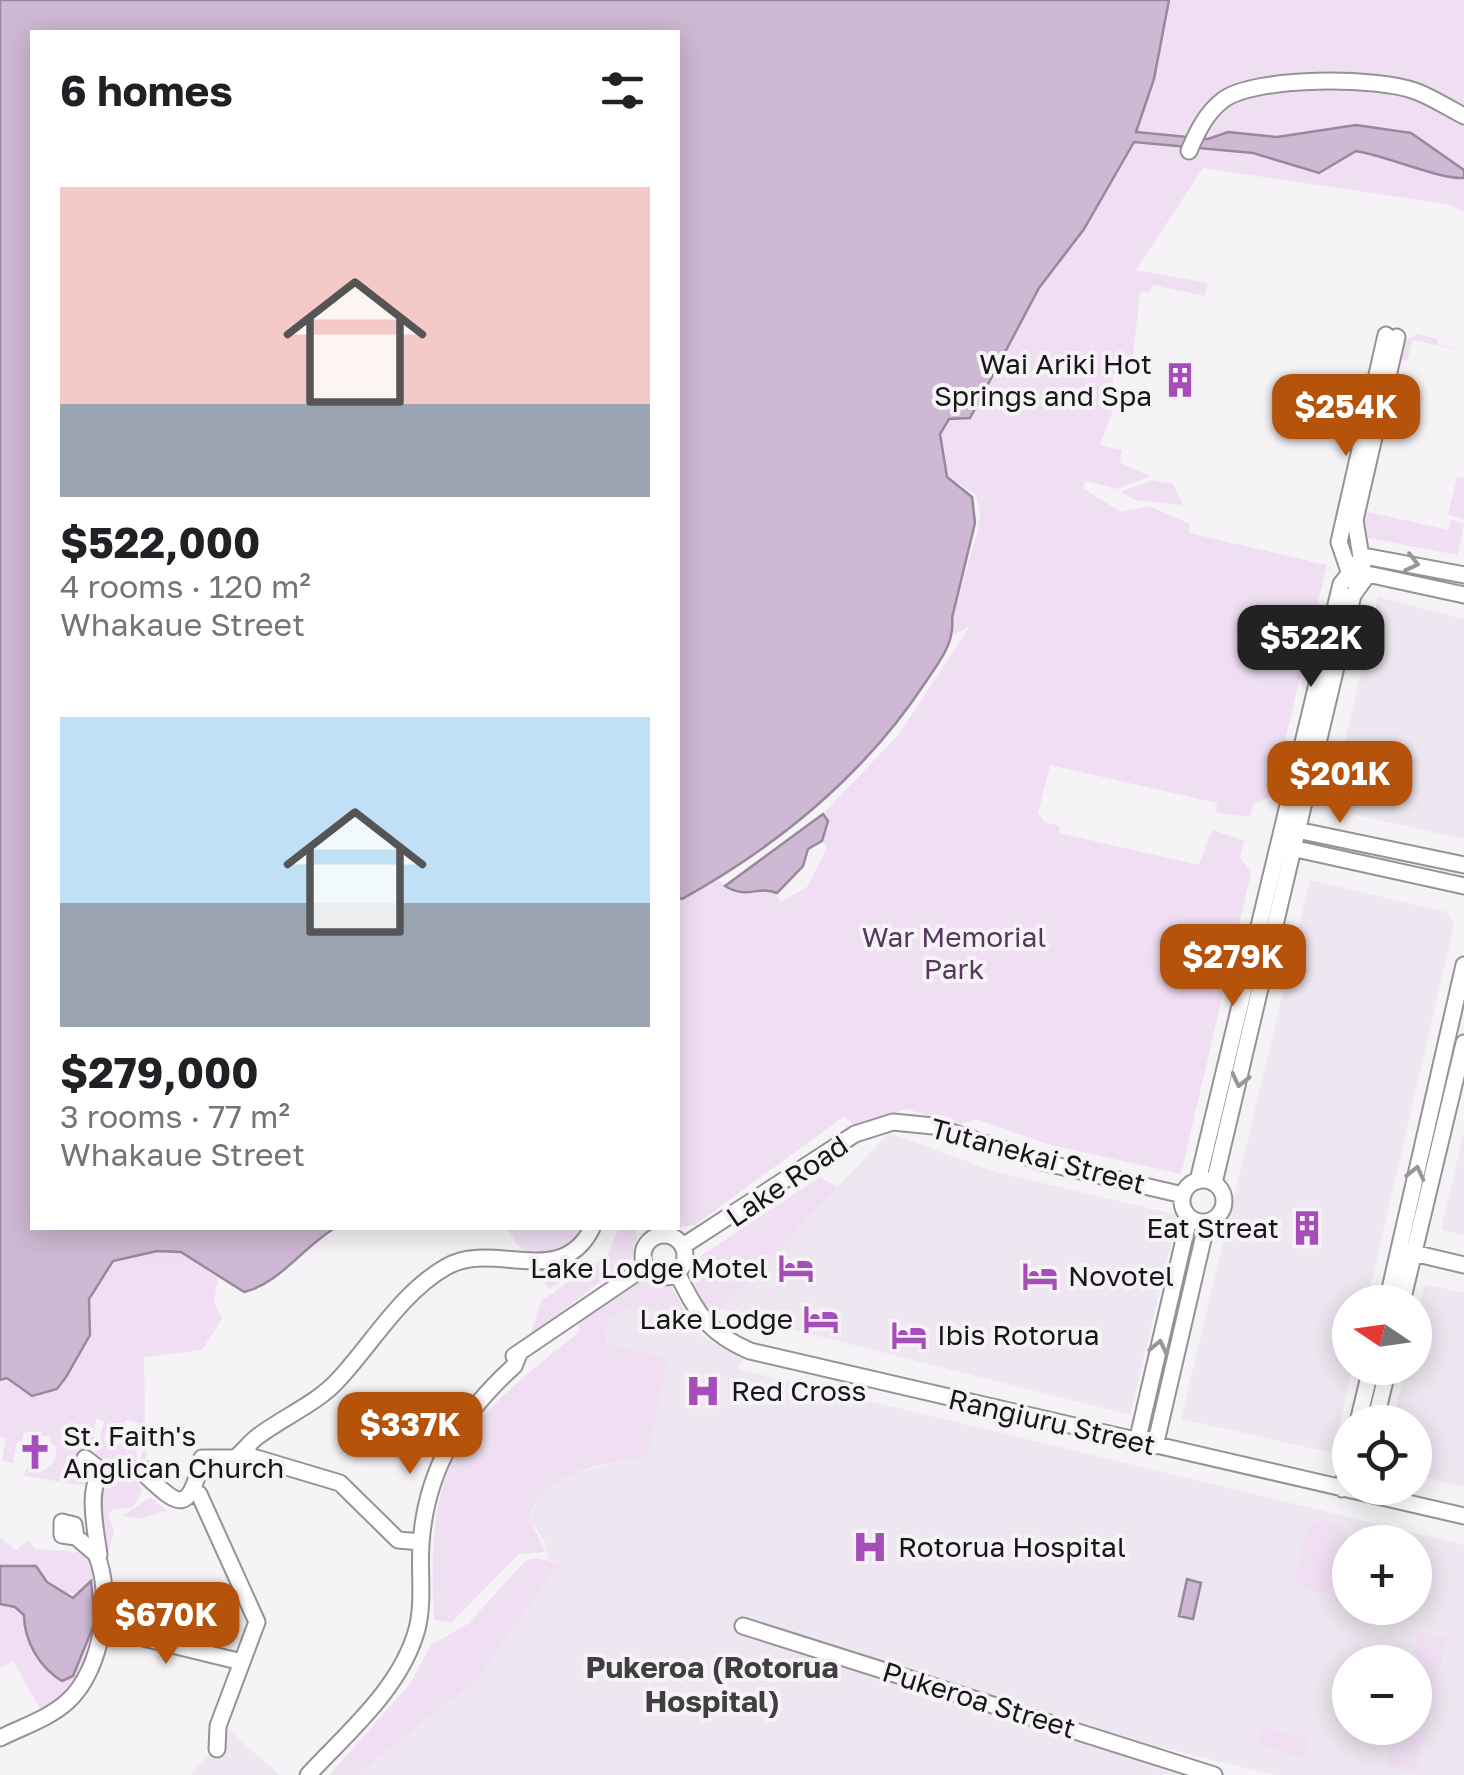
<!DOCTYPE html>
<html lang="en">
<head>
<meta charset="utf-8">
<style>
  body { margin:0; font-family:"Golos Text",sans-serif; background:#f2f2f2; color:#202124; height:100vh; display:flex; flex-direction:column; font-size:38px; white-space:nowrap }
  * { box-sizing:border-box; margin:0 }
  p { font-size:32px; color:#757577 }
  .icon { flex:none; width:55px; height:55px; fill:none; stroke:currentColor; stroke-width:2; stroke-linecap:round; stroke-linejoin:round }
  .map { position:relative; flex:1; overflow:hidden }
  .side { position:absolute; left:30px; top:30px; width:650px; height:1200px; display:flex; flex-direction:column; background:#fff; border-radius:0px; box-shadow:0 5px 25px #0003 }
  .side>* { flex:none }
  .needle { width:65px; rotate:283deg }
  .tools { position:absolute; left:1332px; top:1285px; display:grid; gap:20px }
  .tools a { display:grid; place-items:center; width:100px; height:100px; border-radius:50%; background:#fff; box-shadow:0 5px 25px #0003; font-size:50px }
  .price { position:absolute; translate:-50% -85px; padding:0 22px; border-radius:20px; background:#b45309; color:#fff; font-size:32px; line-height:65px; filter:drop-shadow(0 2px 5px #0008) }
  .price::after { content:''; position:absolute; left:50%; top:60px; width:30px; height:22px; margin-left:-15px; background:inherit; clip-path:polygon(0 0,100% 0,50% 100%) }
  .price.active { background:#222; color:#fff }
  ul { padding:0; list-style:none }
  li { display:grid; align-content:center; gap:20px; height:530px; padding:0 30px }
  li span { display:grid; place-items:center; height:310px; border-radius:0px; color:#555 }
  li>.icon { margin-inline-start:auto }
  span .icon { width:180px; height:180px; fill:#fffc; stroke-width:1 }
  li b { font-size:42px }
  h2 { display:flex; justify-content:space-between; align-items:center; height:120px; padding:0 30px; font-size:42px }
  .map>svg:first-child { display:block }
  .built { fill:#eee6f0; fill-rule:evenodd }
  .green { fill:#f0dff3; fill-rule:evenodd }
  .water { fill:#ceb8d3; stroke:#97889b; stroke-width:2.5 }
  .lines { fill:none; stroke-linecap:round; stroke-linejoin:round }
  .street-casing { stroke:#959396; stroke-width:19 }
  .street { stroke:#fff; stroke-width:15 }
  .oneway { stroke:#979797 }
  .labels { text-anchor:middle; stroke-width:8; stroke-linejoin:round; paint-order:stroke }
  .poi-label { font-size:28px; fill:#181718; stroke:#f6f3f7; text-anchor:start }
  .park-label { font-size:28px; fill:#58385f; stroke:#f6f3f7 }
  .street-label { font-size:28px; fill:#181718; stroke:#f6f3f7 }
  .neighbourhood-label { font-size:30px; font-weight:bold; fill:#413e41; stroke:#f6f3f7 }
</style>
</head>
<body>
<div class="map">
<svg width="1464" height="1775" viewBox="0 0 1464 1775">
  <rect width="100%" height="100%" fill="#f6f3f7"/>
  <path class="built" d="M1378,597L1464,619V839L1330,809Z
    M1310,880L1446,912L1454,924L1367,1302H1350L1352,1368L1333,1453L1181,1419Z
    M1464,1131V1235L1441,1230Z
    M889,1133L996,1172L1178,1215L1130,1415L735,1315L721,1308Z
    M1425,1284L1464,1293V1487L1415,1475V1422H1392L1406,1368H1415V1327Z
    M627,1309L685,1312L702,1336L744,1359L737,1369L1464,1545V1775H1274L1161,1747L1156,1768L1180,1775H357L477,1680L558,1563L548,1559L545,1542L529,1518L544,1487L571,1474L648,1454L606,1344L608,1318ZM1350,1542H1415V1608H1350ZM1350,1662H1415V1728H1350Z
    M230,1731L280,1775H190Z"/>
  <path class="green" d="M1169,0H1464V212L1447,204L1203,168L1136,270L1208,283L1205,296L1152,285L1150,293L1140,292L1132,366H1120L1113,375L1114,408L1100,445L1122,450L1120,463L1151,476L1117,489L1086,481L1083,488L1121,512L1149,506L1190,524L1189,533L1327,565L1272,795L1253,805L1250,817L1216,813L1217,803L1050,765L1038,813L1045,822L1060,826L1059,833L1199,865L1212,830L1244,840L1240,857L1251,873L1181,1174L1047,1144L976,1119L959,1125L907,1109L853,1125L845,1116L695,1225L672,1228H678V901L718,880L736,893L773,890L781,902L807,887L827,848L822,841L828,821L823,814L899,734L970,626L954,635L952,619L978,529L980,514L976,495L948,477L940,434L949,419L965,417L1040,288L1084,229L1134,142L1179,147L1170,136L1136,132L1154,79Z
    M1417,334L1438,339V344L1464,351L1413,340L1407,361L1398,359L1403,342Z
    M1457,477L1464,478V519L1448,515Z
    M1152,480L1173,484L1183,505L1135,500L1121,492Z
    M1365,511L1448,530L1451,520L1464,523L1458,555L1368,538L1363,525Z
    M820,1177L838,1187L714,1316C696,1300 690,1280 697,1258Z
    M507,1228H584C574,1246 541,1263 521,1248C515,1244 511,1233 507,1228Z
    M619,1228H635L637,1244L632,1258L530,1335L541,1301L607,1255Z
    M157,1251L181,1252L218,1278L214,1301L222,1319L202,1350L144,1357L146,1460L138,1462L146,1446L138,1444L135,1462L95,1457L104,1421L96,1419L88,1486L24,1476L27,1466L44,1470L54,1462L57,1447L50,1443L51,1437L24,1432L22,1441H17L13,1463L2,1461L6,1439L0,1437V1380L7,1378L20,1390L66,1377L90,1335L87,1308L102,1274L113,1261ZM126,1420L138,1423L133,1447L104,1441L106,1432L123,1435Z
    M558,1265L567,1278L549,1289L536,1271Z
    M640,1281L671,1284L685,1312L627,1309L608,1319L606,1344L668,1358L648,1455C604,1466 544,1468 529,1518L546,1552L519,1554L451,1623L434,1620C425,1458 458,1428 578,1333L579,1321Z
    M123,1475L134,1477L143,1491L132,1508L114,1509L108,1514L114,1532L105,1563C102,1537 89,1497 110,1477Z
    M150,1497L167,1511L139,1519L123,1516Z
    M1321,1519L1340,1524L1347,1536L1336,1583L1322,1593L1304,1588L1295,1577L1307,1527Z
    M0,1538L16,1550L29,1540L35,1549L81,1552L95,1565C100,1628 100,1675 41,1710L13,1661L0,1669V1604L15,1607L24,1615V1629L95,1622L93,1596C68,1598 50,1586 36,1566H0Z
    M537,1558L559,1563L477,1680L357,1775H329L409,1685L431,1645L469,1623L525,1561Z
    M1419,1632L1447,1638L1433,1695L1415,1690V1662H1411Z
    M1415,1713L1429,1717L1415,1773L1386,1766L1395,1728H1415Z
    M1262,1726L1309,1740L1304,1758L1257,1744Z"/>
  <path class="water" d="M0,0H1169L1154,79L1136,132L1208,139L1228,132L1277,137L1356,125L1411,133L1464,170V178C1441,180 1387,156 1356,151L1319,173L1253,153L1134,142L1084,229L1039,288L970,418L949,419L940,434L947,477L972,497L975,523L952,618C955,642 940,661 927,680C865,775 779,845 682,899L678,898V32H32V1228H335C303,1247 279,1284 244,1292L181,1252L157,1251L113,1261L89,1299L90,1335L66,1377L57,1389L32,1396L7,1378L0,1380Z
    M823,814L828,821L822,841L808,849L803,866L777,893C757,885 748,900 725,886Z
    M0,1566H36L47,1582L73,1598L91,1581L95,1622L73,1676L62,1681C40,1668 24,1641 24,1615L15,1607L0,1604Z
    M1187,1579L1201,1583L1193,1619L1179,1616Z"/>
  <g class="lines">
    <defs>
      <path id="street" d="M1189,151C1197,132 1206,113 1223,100C1255,76 1378,77 1415,91C1432,97 1448,108 1464,116
        M1363,569L1355,520L1397,337
        M1366,577L1372,575L1464,595
        M1352,580L1339,542L1386,335
        M1292,829L1464,865
        M1287,847L1464,886
        M1182 1201a21 21 0 1 1 42 0a21 21 0 1 1-42 0Z
        M1198,1181L1341,584L1359,561L1369,557L1464,575
        M1214,1183L1353,595L1366,577
        M643 1256a21 21 0 1 1 42 0a21 21 0 1 1-42 0Z
        M683,1246L855,1134L893,1122L933,1126L1042,1162L1183,1195
        M1405,1251L1464,1265
        M677,1273C697,1312 706,1332 750,1351L1464,1516
        M1387,1302L1464,965
        M1402,1302L1464,1043
        M514,1356L645,1267
        M1358,1422L1371,1368
        M1375,1422L1388,1368
        M1137,1442L1189,1218
        M1155,1446L1207,1222
        M246,1451L253,1457L340,1483L398,1540L421,1542
        M85,1458L103,1472
        M142,1472C177,1504 188,1519 202,1458H235C244,1451 249,1443 257,1437C283,1417 318,1403 339,1379C373,1342 402,1292 446,1267C493,1239 561,1291 592,1228
        M1342,1489L1350,1456
        M199,1494L257,1622L218,1726L217,1749
        M99,1555C97,1536 83,1479 107,1470C119,1465 135,1472 147,1470
        M743,1626L1214,1775
        M102,1628L242,1662
        M0,1738C22,1727 50,1718 68,1701C102,1670 114,1595 96,1554L76,1537L62,1535V1522L74,1525L76,1537
        M308,1775C348,1732 401,1688 417,1629C424,1602 419,1572 421,1544C426,1470 460,1415 514,1366L519,1354"/>
    </defs>
    <use href="#street" class="street-casing"/>
    <use href="#street" class="street"/>
  </g>
  <defs><path id="oneway-chevron" d="M-2-3.5L2.5 0L-2 3.5" fill="none" stroke-width="1.6" stroke-linecap="round" stroke-linejoin="round" transform="scale(2.5)"/></defs>
  <g class="oneway">
    <use href="#oneway-chevron" transform="translate(1412 563) rotate(13)"/>
    <use href="#oneway-chevron" transform="translate(1240 1080) rotate(103)"/>
    <use href="#oneway-chevron" transform="translate(1416 1173) rotate(-77)"/>
    <use href="#oneway-chevron" transform="translate(1159 1347) rotate(-77)"/>
  </g>
  <defs>
    <symbol id="building-bare" viewBox="-9 -9 18 18"><path d="M-4-6H4V6H1V3H-1V6H-4ZM-2.5-4.3h1.7v1.8h-1.7ZM.8-4.3h1.7v1.8H.8ZM-2.5-1h1.7V.8h-1.7ZM.8-1h1.7V.8H.8Z" fill="#a64db9" stroke="#f6f3f7" stroke-width="2.5" paint-order="stroke"/></symbol>
    <symbol id="hotel-bare" viewBox="-9 -9 18 18"><path d="M-6-4.5h1.5V1H6V5H4.5V3h-9V5H-6ZM-4 0a1.8 1.8 0 1 1 3.6 0ZM.5 0V-2.5h3Q6-2.5 6 0Z" fill="#a64db9" stroke="#f6f3f7" stroke-width="2.5" paint-order="stroke"/></symbol>
    <symbol id="hospital-bare" viewBox="-9 -9 18 18"><path d="M-5-5h3v3.5h4V-5h3V5h-3V1.5h-4V5h-3Z" fill="#a64db9" stroke="#f6f3f7" stroke-width="2.5" paint-order="stroke"/></symbol>
    <symbol id="church-bare" viewBox="-9 -9 18 18"><path d="M-1.2-6h2.4v3.5h3.3v2.4h-3.3V6h-2.4V-.1h-3.3v-2.4h3.3Z" fill="#a64db9" stroke="#f6f3f7" stroke-width="2.5" paint-order="stroke"/></symbol>
  </defs>
  <g fill-rule="evenodd">
    <use href="#building-bare" x="1155" y="355" width="50" height="50"/>
    <use href="#building-bare" x="1282" y="1203" width="50" height="50"/>
    <use href="#hotel-bare" x="771" y="1243" width="50" height="50"/>
    <use href="#hotel-bare" x="1015" y="1251" width="50" height="50"/>
    <use href="#hotel-bare" x="796" y="1294" width="50" height="50"/>
    <use href="#hotel-bare" x="884" y="1310" width="50" height="50"/>
    <use href="#hospital-bare" x="678" y="1366" width="50" height="50"/>
    <use href="#church-bare" x="10" y="1427" width="50" height="50"/>
    <use href="#hospital-bare" x="845" y="1522" width="50" height="50"/>
  </g>
  <g class="labels">
    <g class="poi-label">
      <text x="1152" y="374" text-anchor="end">Wai Ariki Hot<tspan x="1152" dy="32">Springs and Spa</tspan></text>
      <text x="1279" y="1238" text-anchor="end">Eat Streat</text>
      <text x="768" y="1278" text-anchor="end">Lake Lodge Motel</text>
      <text x="1068" y="1286">Novotel</text>
      <text x="793" y="1329" text-anchor="end">Lake Lodge</text>
      <text x="937" y="1345">Ibis Rotorua</text>
      <text x="731" y="1401">Red Cross</text>
      <text x="63" y="1446">St. Faith's<tspan x="63" dy="32">Anglican Church</tspan></text>
      <text x="898" y="1557">Rotorua Hospital</text>
    </g>
    <g class="park-label">
      <text x="954" y="947">War Memorial<tspan x="954" dy="32">Park</tspan></text>
    </g>
    <g class="street-label">
      <text transform="translate(1038 1156) rotate(15)" y="10">Tutanekai Street</text>
      <text transform="translate(787 1181) rotate(-34)" y="10">Lake Road</text>
      <text transform="translate(1052 1422) rotate(13)" y="10">Rangiuru Street</text>
      <text transform="translate(979 1700) rotate(17)" y="10">Pukeroa Street</text>
    </g>
    <g class="neighbourhood-label">
      <text x="712" y="1678">Pukeroa (Rotorua<tspan x="712" dy="34">Hospital)</tspan></text>
    </g>
  </g>
</svg>
<div class="tools">
<a><svg class="needle" viewBox="-14 -14 28 28"><path d="M0-13l5 13h-10z" fill="#e53935"/><path d="M0 13l5-13h-10z" fill="#757577"/></svg></a>
<a><svg class="icon" aria-label="locate" viewBox="0 0 24 24"><circle cx="12" cy="12" r="6"/><path d="M12 2v4M12 18v4M2 12h4M18 12h4"/></svg></a>
<a>+</a>
<a>−</a>
</div>
<b class="price" style="left:1346px;top:459px">$254K</b>
<b class="price active" style="left:1311px;top:690px">$522K</b>
<b class="price" style="left:1340px;top:826px">$201K</b>
<b class="price" style="left:1233px;top:1009px">$279K</b>
<b class="price" style="left:410px;top:1477px">$337K</b>
<b class="price" style="left:166px;top:1667px">$670K</b>
<section class="side">
<h2>6 homes<svg class="icon" aria-label="filters" viewBox="0 0 24 24"><path d="M4 7h16M4 17h16"/><circle cx="9" cy="7" r="2"/><circle cx="15" cy="17" r="2"/></svg></h2>
<ul>
<li><span style="background:linear-gradient(#f6c9c9 70%,#9aa5b1 0)"><svg class="icon" aria-label="home" viewBox="0 0 24 24"><path d="M3 11l9-7 9 7M6 9v11h12V9"/></svg></span><div><b>$522,000</b><p>4 rooms · 120 m²</p><p>Whakaue Street</p></div></li>
<li><span style="background:linear-gradient(#bfe0f5 60%,#9aa5b1 0)"><svg class="icon" aria-label="home" viewBox="0 0 24 24"><path d="M3 11l9-7 9 7M6 9v11h12V9"/></svg></span><div><b>$279,000</b><p>3 rooms · 77 m²</p><p>Whakaue Street</p></div></li>
</ul>
</section>
</div>
</body>
</html>
